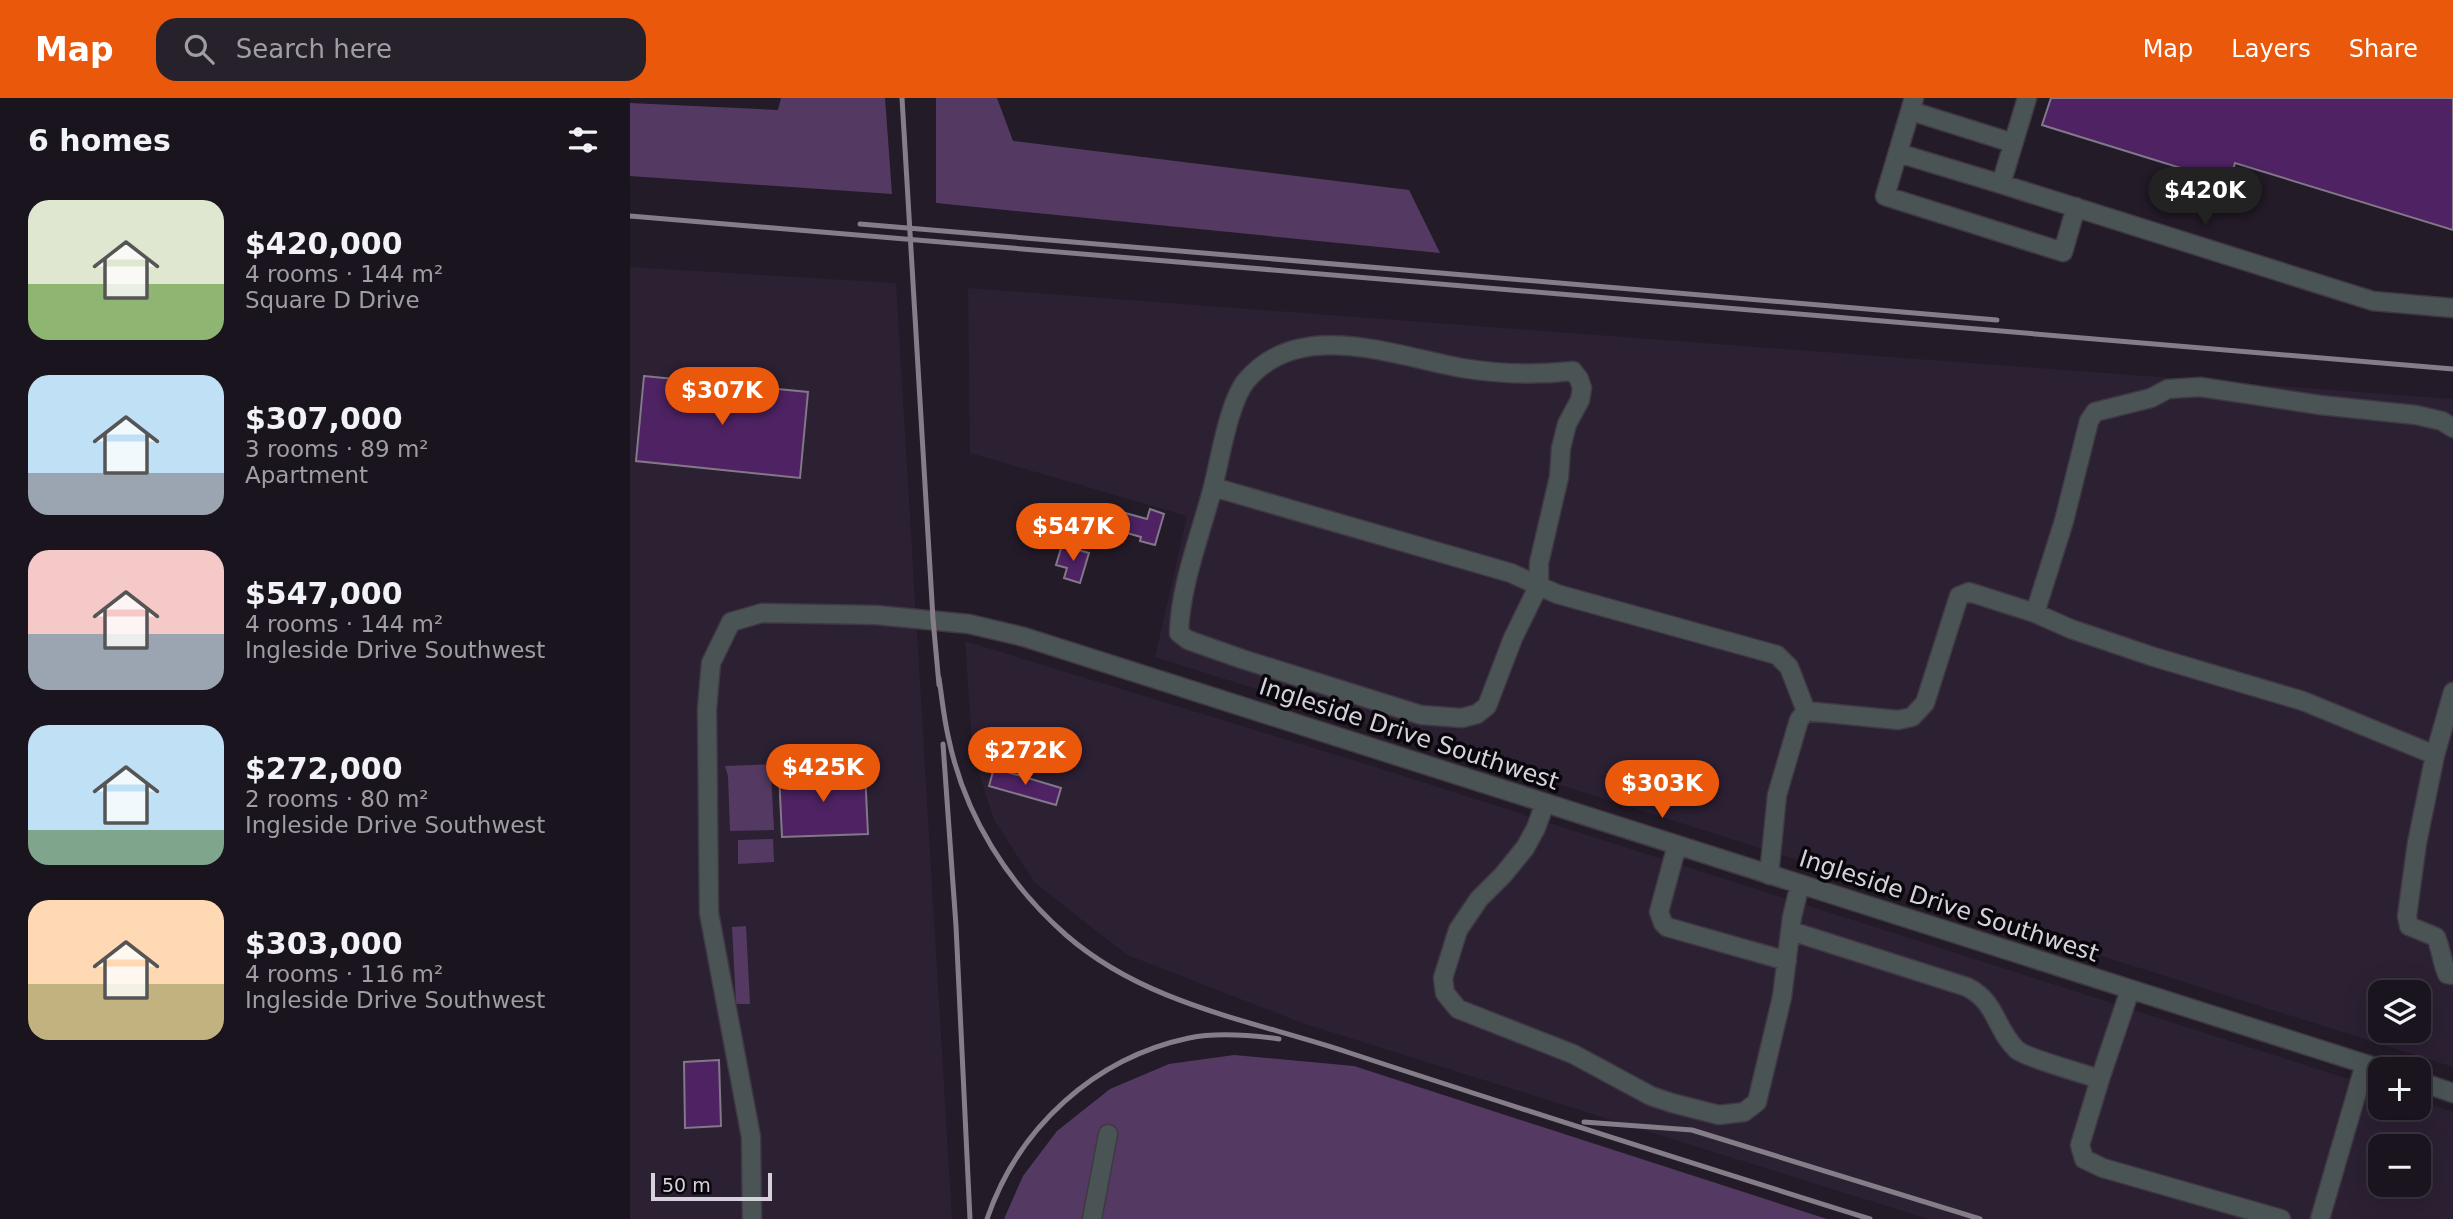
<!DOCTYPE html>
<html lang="en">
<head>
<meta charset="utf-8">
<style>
  body { margin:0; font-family:"DejaVu Sans",sans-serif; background:#27212b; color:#f1f3f6; height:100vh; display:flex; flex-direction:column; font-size:26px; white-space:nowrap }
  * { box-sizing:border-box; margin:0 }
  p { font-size:23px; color:#9f9ea4 }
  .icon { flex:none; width:38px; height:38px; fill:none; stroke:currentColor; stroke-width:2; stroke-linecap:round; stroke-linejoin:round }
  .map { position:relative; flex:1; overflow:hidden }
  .drawer { display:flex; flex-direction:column; background:#1a141e; width:630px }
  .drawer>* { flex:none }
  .buttons { position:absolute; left:1738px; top:882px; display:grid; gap:14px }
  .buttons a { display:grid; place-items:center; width:63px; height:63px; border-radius:14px; background:#1a141e; box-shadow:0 7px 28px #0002,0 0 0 2px #38333c; font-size:35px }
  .scale { position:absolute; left:21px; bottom:18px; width:121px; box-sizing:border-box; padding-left:7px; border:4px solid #d6d1da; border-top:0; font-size:19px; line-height:24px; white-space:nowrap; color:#d6d1da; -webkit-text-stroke:5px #0a070c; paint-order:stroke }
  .price { position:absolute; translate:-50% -60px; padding:0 16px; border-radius:24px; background:#ea580c; color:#fff; font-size:23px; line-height:46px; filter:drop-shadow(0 2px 4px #0008) }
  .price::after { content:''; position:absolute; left:50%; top:42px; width:21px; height:16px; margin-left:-10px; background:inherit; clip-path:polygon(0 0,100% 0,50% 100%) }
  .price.selected { background:#222; color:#fff }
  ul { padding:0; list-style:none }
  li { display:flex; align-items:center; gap:21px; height:175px; padding:0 28px }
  li span { display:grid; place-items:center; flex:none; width:196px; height:140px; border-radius:21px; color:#555 }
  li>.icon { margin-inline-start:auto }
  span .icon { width:84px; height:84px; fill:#fffc; stroke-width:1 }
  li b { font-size:30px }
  h2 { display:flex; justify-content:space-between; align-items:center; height:84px; padding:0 28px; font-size:30px }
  header { display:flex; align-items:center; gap:42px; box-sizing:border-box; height:98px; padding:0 35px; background:#ea580c; color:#fff }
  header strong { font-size:33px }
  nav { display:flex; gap:38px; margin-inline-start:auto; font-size:24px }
  .search { width:490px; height:63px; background:#27212b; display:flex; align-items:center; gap:18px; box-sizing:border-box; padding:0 24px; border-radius:21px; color:#9f9ea4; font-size:26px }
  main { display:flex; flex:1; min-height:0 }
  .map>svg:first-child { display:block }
  .built { fill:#2c2033; fill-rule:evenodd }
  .green { fill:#543a62 }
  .building { fill:#4e2263; stroke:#827888; stroke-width:2 }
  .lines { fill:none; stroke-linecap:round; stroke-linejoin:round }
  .minor-casing { stroke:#403844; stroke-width:21 }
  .minor { stroke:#4b5454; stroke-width:18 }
  .rail { stroke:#857e89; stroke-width:5 }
  .labels { text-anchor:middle; stroke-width:7; stroke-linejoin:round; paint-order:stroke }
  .street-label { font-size:24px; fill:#d6d1da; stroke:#0a070c }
</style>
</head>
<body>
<header>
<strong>Map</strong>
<div class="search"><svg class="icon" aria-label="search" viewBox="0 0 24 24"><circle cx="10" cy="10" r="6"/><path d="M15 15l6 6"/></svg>Search here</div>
<nav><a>Map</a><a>Layers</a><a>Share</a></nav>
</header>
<main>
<section class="drawer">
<h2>6 homes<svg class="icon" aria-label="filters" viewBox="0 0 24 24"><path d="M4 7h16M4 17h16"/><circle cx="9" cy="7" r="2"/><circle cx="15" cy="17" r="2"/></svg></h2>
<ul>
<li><span style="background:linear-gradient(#dfe7d0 60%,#8fb573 0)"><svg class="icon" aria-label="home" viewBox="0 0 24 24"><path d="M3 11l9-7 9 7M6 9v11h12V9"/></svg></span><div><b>$420,000</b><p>4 rooms · 144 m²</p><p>Square D Drive</p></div></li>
<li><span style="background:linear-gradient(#bfe0f5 70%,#9aa5b1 0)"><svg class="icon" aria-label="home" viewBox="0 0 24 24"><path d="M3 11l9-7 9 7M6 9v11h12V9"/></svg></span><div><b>$307,000</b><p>3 rooms · 89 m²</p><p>Apartment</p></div></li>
<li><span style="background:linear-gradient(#f6c9c9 60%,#9aa5b1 0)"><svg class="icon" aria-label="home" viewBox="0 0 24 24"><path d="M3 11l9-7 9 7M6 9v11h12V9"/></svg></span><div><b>$547,000</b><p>4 rooms · 144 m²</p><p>Ingleside Drive Southwest</p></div></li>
<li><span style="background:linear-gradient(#bfe0f5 75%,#7fa58c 0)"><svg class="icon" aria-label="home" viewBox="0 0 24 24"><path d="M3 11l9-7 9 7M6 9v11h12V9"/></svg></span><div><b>$272,000</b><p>2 rooms · 80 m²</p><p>Ingleside Drive Southwest</p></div></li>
<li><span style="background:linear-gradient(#ffd9b3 60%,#c2b280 0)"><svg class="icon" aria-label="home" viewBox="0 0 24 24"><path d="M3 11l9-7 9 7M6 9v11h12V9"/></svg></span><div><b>$303,000</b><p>4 rooms · 116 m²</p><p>Ingleside Drive Southwest</p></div></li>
</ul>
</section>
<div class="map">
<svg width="1823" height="1121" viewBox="0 0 1823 1121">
  <rect width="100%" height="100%" fill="#231b28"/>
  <path class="built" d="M0,169L266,185L322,1121H0Z
    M338,190L1823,301V969L525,559L557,418L340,355ZM1750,894H1788V933H1750Z
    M335,543L739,667L1750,991V1010H1788L1789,1003L1823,1014V1121H1298L672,925L497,857L405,785L364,722L343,656ZM1750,1048H1788V1087H1750Z"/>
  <path class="green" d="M151,0H255L262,96L0,78V5L148,12Z
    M306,0H367L383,43L779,92L810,155L306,105Z
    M144,666L141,675L144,732L100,733L98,678L95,668Z
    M143,741L144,764L108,766V742Z
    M116,828L120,906H106L102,829Z
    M604,957L724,968L1197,1121H374L393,1078L427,1033L480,991L539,966Z"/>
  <path class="building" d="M1421,0H1823V132L1605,65L1599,85L1412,27Z
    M14,278L178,294L170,380L6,363Z
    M520,411L534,416L525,447L510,443L511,439L483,431L488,413L517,421Z
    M432,447L459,455L450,485L434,480L437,470L426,467Z
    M364,670L431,690L426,707L359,688Z
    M235,674L238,736L152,739L149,675Z
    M89,962L91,1028L55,1030L54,964Z"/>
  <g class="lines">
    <defs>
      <path id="minor" d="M1284,0L1255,98L1433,154L1446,109
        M1397,0L1371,86L1743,203L1823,210
        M1281,13L1383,45
        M1268,55L1371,86
        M583,389C571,435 550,488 549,535L558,542L612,561L791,617L832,620L847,616L857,608L883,540L909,487V465L929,379L931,350L937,326L950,302L952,290L949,281L943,273C906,277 868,276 832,270C764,258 669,219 616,283C599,304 590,361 583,389L881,475L927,496L1147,557L1159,569L1176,613
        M1405,515L1434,423L1459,323L1465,314L1521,300L1538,291L1570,289L1690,307L1786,317L1812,323L1823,330
        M1823,594L1805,657L1787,745L1777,818L1779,828L1806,839C1811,851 1812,864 1817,876L1823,877
        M1176,613L1268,622L1282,619L1295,605L1329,498L1339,494L1405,515L1441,531L1524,559L1673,603L1805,657
        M915,705L906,730L895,750L873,777L849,801L828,832L813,880L815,895L828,911L943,956L1021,998L1042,1005L1089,1017L1114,1014L1127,1004L1152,899L1162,819L1170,786
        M1047,747L1029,814L1033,825L1037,829L1157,863
        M1139,777L1147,697L1169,622L1176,613
        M1161,833L1337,889C1367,904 1365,931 1387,952C1397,960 1454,976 1470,981L1500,892
        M1470,981L1450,1047L1454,1061L1473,1070L1651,1121
        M1788,983L1823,995
        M122,1121L121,1039L79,815L77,611L81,565L101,524L132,515L246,517L339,526L394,539L1751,971
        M462,1121L478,1036
        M1690,1121L1735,966"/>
    </defs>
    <use href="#minor" class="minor-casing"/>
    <use href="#minor" class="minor"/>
    <path class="rail" d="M272,0L303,521L309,587
      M0,118L1823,271
      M230,126L1367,222
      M309,580C312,600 314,622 319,642C335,718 378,786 436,837C515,906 620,922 717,954C890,1011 1065,1066 1240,1121
      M313,646L326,828L340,1121
      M954,1024L1062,1032L1350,1121
      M357,1121C388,1030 464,960 559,940C588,934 620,937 649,941"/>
  </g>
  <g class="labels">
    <g class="street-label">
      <text transform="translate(779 636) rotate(18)" y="8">Ingleside Drive Southwest</text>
      <text transform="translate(1319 808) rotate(18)" y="8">Ingleside Drive Southwest</text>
    </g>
  </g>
</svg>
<div class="buttons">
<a><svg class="icon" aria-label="layers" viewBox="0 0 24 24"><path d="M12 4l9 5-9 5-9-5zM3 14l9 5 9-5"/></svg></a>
<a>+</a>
<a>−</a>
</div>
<div class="scale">50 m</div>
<b class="price selected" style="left:1575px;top:129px">$420K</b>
<b class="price" style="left:92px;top:329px">$307K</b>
<b class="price" style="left:443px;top:465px">$547K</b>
<b class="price" style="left:395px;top:689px">$272K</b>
<b class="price" style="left:193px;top:706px">$425K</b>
<b class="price" style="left:1032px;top:722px">$303K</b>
</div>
</main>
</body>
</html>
